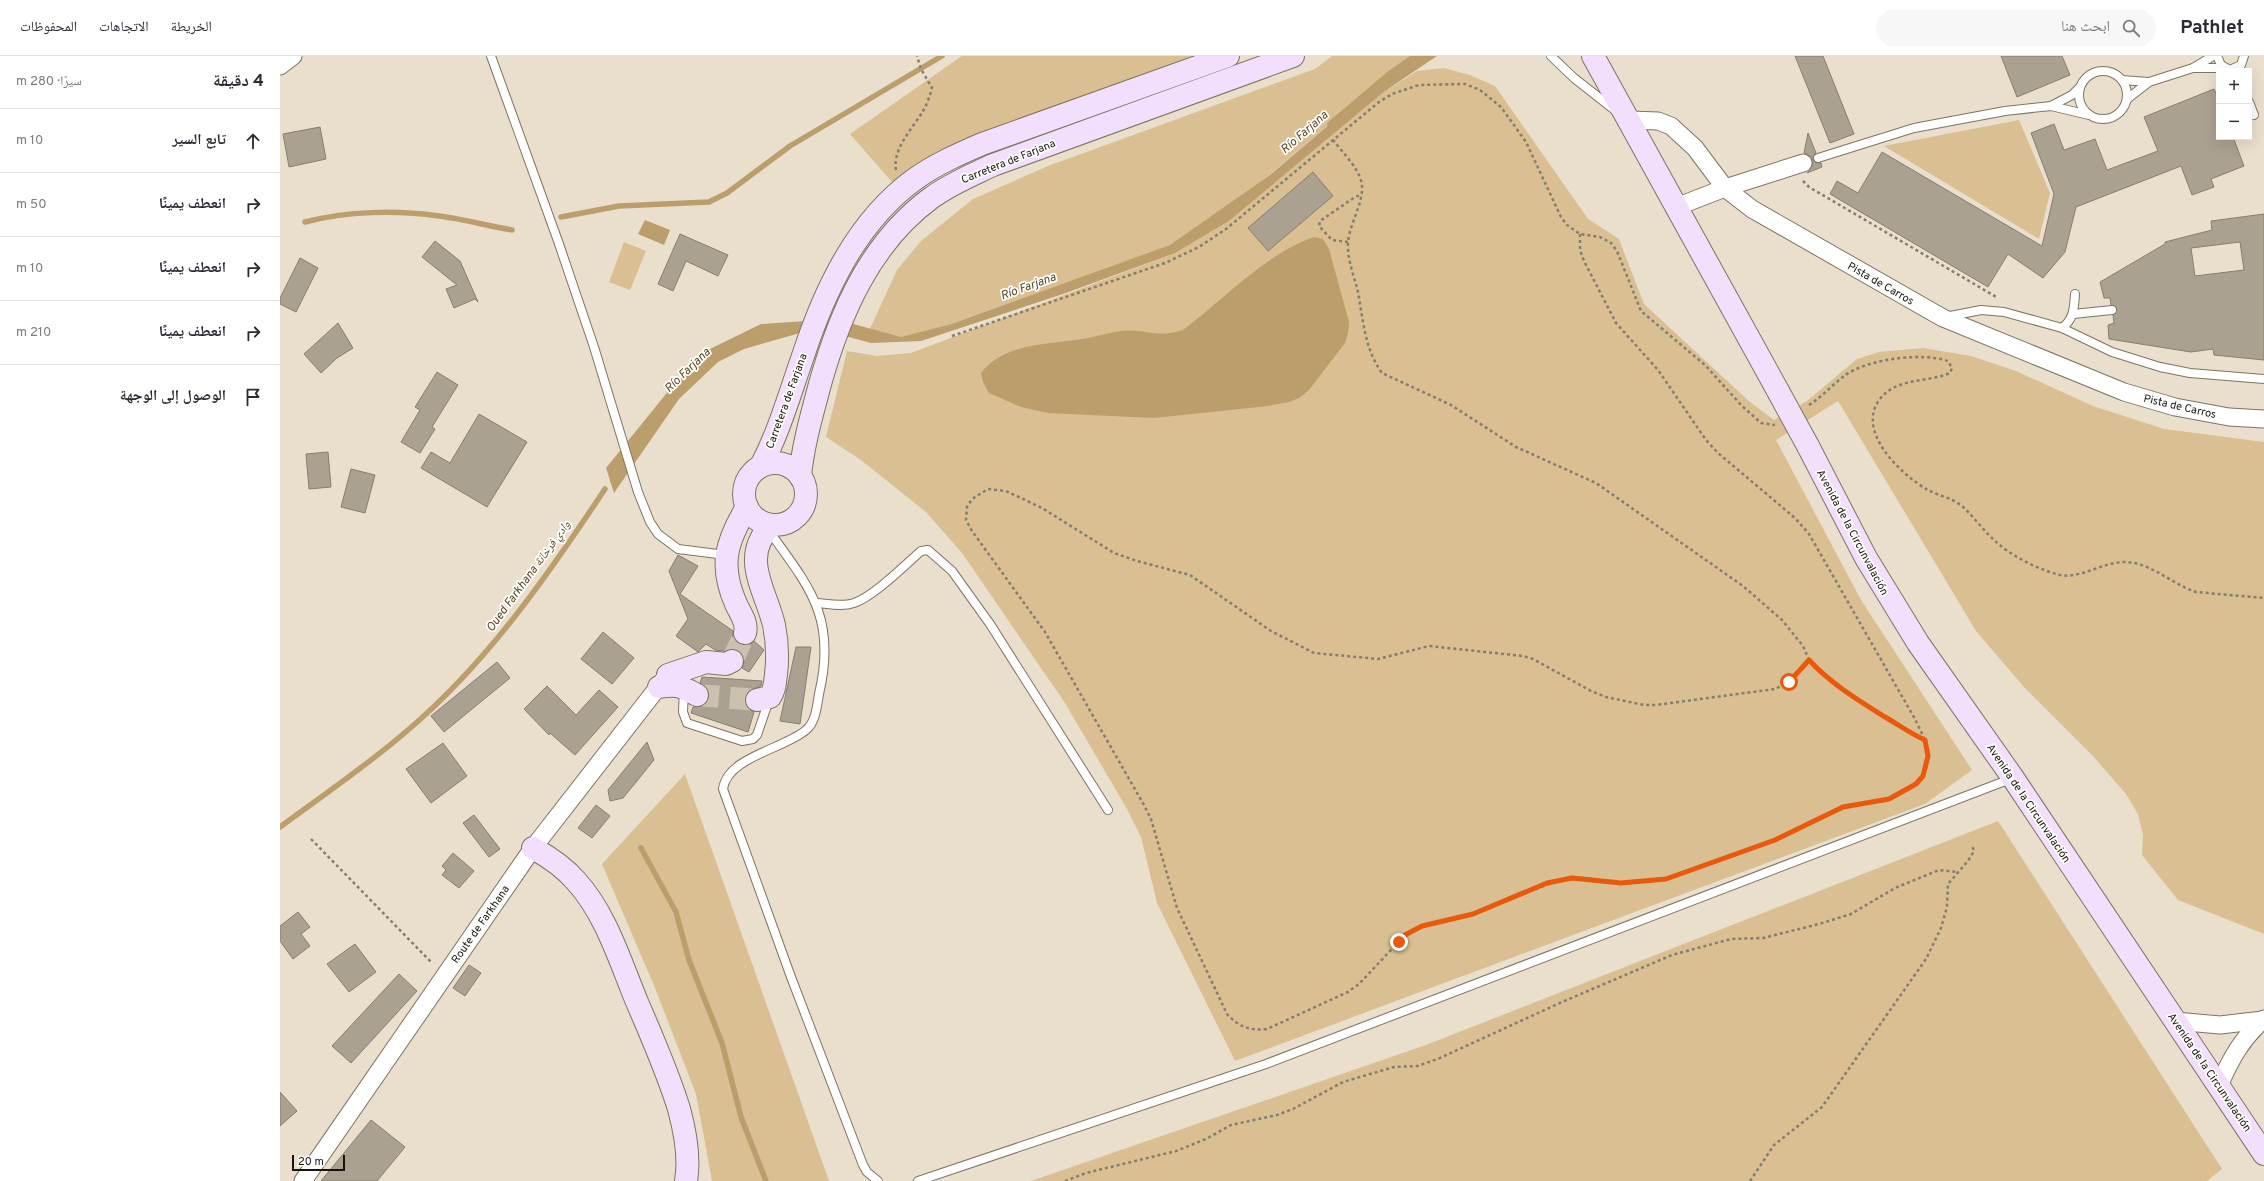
<!DOCTYPE html>
<html lang="ar">
<meta charset="utf-8">
<style>
:root{--surface:#fff;--page:#f7f7f7;--text:#2b2b33;--muted:#7c7c81;--line:#e1e1e2}
body{margin:0;font-family:Overpass,"Noto Naskh Arabic",sans-serif;background:var(--page);color:var(--text);direction:rtl}
.controls{position:absolute;right:12px;top:12px;display:grid;overflow:hidden;border-radius:0px;box-shadow:0 4px 16px #0002}
.controls button{width:36px;height:36px;display:grid;place-items:center;padding:0;border:0;border-bottom:1px solid var(--line);background:var(--surface);color:var(--text);font:20px sans-serif}
.scale{position:absolute;left:12px;bottom:10px;width:53px;box-sizing:border-box;padding-left:4px;border:2px solid #17140e;border-top:0;font-size:11px;line-height:14px;white-space:nowrap;color:#17140e;-webkit-text-stroke:3px #fff;paint-order:stroke}
.stop{position:absolute;width:12px;height:12px;margin:-9px;border:3px solid #ea580c;border-radius:50%;background:#fff}
.stop.end{background:#ea580c;border-color:#fff;box-shadow:0 1px 4px #0008}
.list{margin:0;padding:0;list-style:none}
h2{display:flex;justify-content:space-between;align-items:center;height:52px;margin:0;padding:0 16px;font-size:17px}
h2 small{font-size:13px;font-weight:400;color:var(--muted)}
.list li{display:grid;grid-template-columns:26px 1fr auto;gap:12px;align-items:center;box-sizing:border-box;height:64px;padding:0 16px;border-top:1px solid var(--line)}
.list b{display:block;font-size:15px;white-space:nowrap}
.list em{font-size:13px;font-style:normal;color:var(--muted)}
.icon{flex:none;width:22px;height:22px;fill:none;stroke:currentColor;stroke-width:2;stroke-linecap:round;stroke-linejoin:round}
.map{position:relative;flex:none;width:1984px;height:1125px;overflow:hidden;direction:ltr}
header{display:flex;align-items:center;gap:24px;box-sizing:border-box;height:56px;padding:0 20px;background:var(--surface);border-bottom:1px solid var(--line)}
header strong{font-size:19px}
nav{display:flex;gap:22px;margin-inline-start:auto;font-size:14px}
.search{width:280px;height:36px;background:var(--page);display:flex;align-items:center;gap:10px;box-sizing:border-box;padding:0 14px;border-radius:22px;color:var(--muted);font-size:15px}
main{display:flex}
aside{flex:1;background:var(--surface)}
.map>svg:first-child{display:block}
</style>
<header>
<strong>Pathlet</strong>
<div class="search"><svg class="icon" aria-label="search" viewBox="0 0 24 24"><circle cx="10" cy="10" r="6"/><path d="M15 15l6 6"/></svg>ابحث هنا</div>
<nav><a>الخريطة</a><a>الاتجاهات</a><a>المحفوظات</a></nav>
</header>
<main>
<div class="map">
<svg width="1984" height="1125" viewBox="0 0 1984 1125">
<rect width="100%" height="100%" fill="#eadfcd"/>
<g fill="#d9bf91">
<polygon points="682,0 913,0 682,88 645,106 612,126 570,78"/>
<polygon points="1052,0 1135,0 1093,31 948,154 890,189 753,241 652,275 621,281 588,277 617,214 641,185 693,143 768,110 1035,13"/>
<polygon points="1164,12 1190,19 1215,30 1308,163 1339,183 1364,248 1470,346 1494,364 1527,345 1577,303 1599,296 1643,292 1691,300 1736,315 1813,350 1884,373 1984,386 1984,878 1898,844 1862,799 1863,779 1858,758 1846,738 1812,699 1744,631 1696,575 1558,345 1496,384 1581,544 1692,714 1645,748 955,1005 877,847 861,781 847,753 785,647 682,497 646,456 581,404 546,381 567,295 597,300 631,297 895,197 949,165 1105,35 1137,15"/>
<polygon points="1739,64 1770,137 1759,183 1604,90"/>
<polygon points="344,186 366,195 350,234 329,226"/>
<polygon points="405,718 549,1125 432,1125 416,1038 375,932 322,808"/>
<polygon points="1718,765 1942,1113 1927,1125 751,1125 1146,989"/>
</g>
<g fill="#bb9e6b">
<polygon points="1136,0 1157,0 1105,35 949,165 895,197 783,238 641,285 591,287 550,276 520,277 464,293 438,306 399,343 334,437 326,412 390,333 430,293 481,268 555,263 621,281 672,268 890,189 990,119 1093,31"/>
<polygon points="365,164 390,174 384,189 358,178"/>
<path d="M1034 181 1043 183 1049 193 1069 266 1068 277 1065 287 1029 334 1019 342 1009 346 988 350 874 362 768 357 741 351 709 337 703 326 701 317C724 287 770 288 803 283 816 281 829 276 842 275 866 272 875 283 903 274 943 244 985 198 1034 181Z"/>
</g>
<g fill="none" stroke-linecap="round" stroke-linejoin="round">
<g stroke="#bb9e6b" stroke-width="5.5">
<polyline points="1050,68 1109,18 1135,0"/>
<polyline points="281,161 339,150 429,146 447,137 510,90 662,0"/>
<path d="M25 166C67 155 116 154 159 160 184 163 208 170 232 174"/>
<path d="M0 771C43 739 88 709 128 674 207 607 268 519 325 433"/>
<polyline points="361,792 396,856 409,904 442,987 461,1061 486,1125"/>
</g>
</g>
<g fill="#aba190" stroke="#877e6d" fill-rule="evenodd">
<polygon points="1515,0 1543,0 1574,78 1550,87"/>
<polygon points="1721,0 1782,0 1790,19 1737,41"/>
<polygon points="1934,33 1939,45 1939,81 1953,81 1964,110 1931,123 1934,131 1912,139 1901,110 1796,151 1785,196 1763,222 1728,198 1708,231 1550,138 1557,125 1578,137 1602,96 1762,190 1774,138 1751,77 1774,68 1784,94 1815,83 1827,114 1878,95 1864,61"/>
<polygon points="40,71 46,103 9,111 3,78"/>
<polygon points="1528,77 1536,97 1533,100 1533,104 1536,107 1541,107 1542,111 1527,117 1533,109 1530,100 1524,97"/>
<polygon points="1033,116 1053,140 988,195 968,172"/>
<path d="M1984 158V304L1934 299 1933 293 1911 296 1829 283 1828 269 1834 267 1833 259 1837 253 1831 249 1830 242H1824L1820 226 1885 188V186L1932 174 1931 165ZM1960 186 1964 214 1915 220 1911 192Z"/>
<polygon points="400,178 448,199 438,220 406,205 393,235 378,228"/>
<polygon points="155,185 180,205 198,246 195,243 174,252 166,233 177,229 142,201"/>
<polygon points="20,202 38,212 16,256 0,248 0,242"/>
<polygon points="58,267 73,292 57,302 41,317 24,298"/>
<polygon points="157,316 178,329 152,371 155,373 140,397 121,386 140,354 135,351"/>
<polygon points="199,358 247,386 207,451 141,412 151,396 170,407"/>
<polygon points="48,396 51,431 29,433 26,398"/>
<polygon points="71,413 95,419 85,457 61,451"/>
<polygon points="398,499 418,510 400,538 453,575 453,582 457,587 469,589 474,585 484,594 469,616 462,612 464,606 463,600 459,594 452,593 444,595 435,594 426,588 418,596 396,580 408,563 389,515"/>
<polygon points="323,576 354,602 332,628 301,603"/>
<polygon points="516,591 531,591 520,668 500,665"/>
<polygon points="217,606 230,622 164,676 151,660"/>
<polygon points="422,621 482,625 481,630 469,635 465,641 468,652 474,656 468,676 411,657 413,651 423,650 428,644 428,633 420,627"/>
<polygon points="267,630 296,659 319,634 338,651 295,699 270,677 269,679 244,653"/>
<polygon points="367,686 374,704 343,742 330,745 328,734"/>
<polygon points="163,687 187,720 151,747 126,713"/>
<polygon points="316,749 330,760 312,782 298,772"/>
<polygon points="194,759 220,793 209,801 183,767"/>
<polygon points="173,797 194,815 179,832 162,819 166,814 162,810"/>
<polygon points="18,856 30,871 21,878 30,890 13,903 0,885 0,870"/>
<polygon points="75,888 96,916 69,936 47,908"/>
<polygon points="189,909 201,917 185,940 173,932"/>
<polygon points="119,918 137,935 71,1007 52,990"/>
<polygon points="0,1036 17,1055 0,1070"/>
<polygon points="91,1064 125,1091 97,1125 41,1125"/>
</g>
<g fill="none" stroke-linecap="round" stroke-linejoin="round">
<g stroke="#cac1b0" stroke-width="22" stroke-dasharray="22 11" stroke-linecap="butt">
<polyline points="452,605 465,577"/>
<polyline points="417,639 477,644"/>
</g>
<defs>
<g id="lane">
<polyline points="211,0 278,185 314,291 358,436 370,466 378,478 398,493 446,499"/>
<polyline points="1271,0 1294,22 1336,55"/>
<polyline points="1937,0 1941,9 1950,14 1961,9 1964,0"/>
<polyline points="1914,12 1944,12"/>
<circle cx="1823" cy="39" r="24"/>
<polyline points="1842,24 1868,26"/>
<polyline points="1847,43 1869,26 1913,12 1933,0"/>
<polyline points="1969,46 1974,59"/>
<polyline points="1771,50 1792,39 1800,31"/>
<polyline points="1538,102 1634,72 1725,55 1771,50 1809,59"/>
<polyline points="1793,258 1832,254"/>
<polyline points="1665,261 1701,254 1724,256 1782,272 1832,296 1880,311 1910,317 1984,323"/>
<path d="M1782 272C1794 263 1794 252 1795 238"/>
<path d="M489 475C530 532 557 562 539 638 537 649 536 666 526 674 504 693 447 701 443 733L511 921 583 1109 587 1116 598 1125"/>
<path d="M537 547C549 548 562 551 574 547 593 541 625 509 641 495L648 494 672 515 710 568 828 754"/>
<polyline points="404,633 403,656 407,667 462,685 473,683 477,679 489,644"/>
<polyline points="638,1125 986,1008 1733,722"/>
</g>
<g id="street">
<polyline points="0,10 13,0"/>
<polyline points="1350,64 1378,65 1391,70 1415,92 1445,132 1472,153 1663,262 1844,336 1895,351 1949,361 1984,363"/>
<polyline points="1396,151 1445,132 1523,107"/>
<polyline points="1895,965 1940,969 1983,964"/>
<path d="M1939 1030C1950 1004 1962 982 1984 963"/>
<polyline points="23,1125 253,792 386,621"/>
</g>
<g id="secondary">
<polyline points="1313,0 1498,335"/>
<polyline points="1528,390 1586,502 1638,587 1733,722 1984,1098"/>
<circle cx="495" cy="438" r="31"/>
<path d="M481 410C499 376 510 337 523 300 545 233 577 165 635 123 656 108 679 98 702 88L948 0"/>
<path d="M520 420C523 389 532 358 540 328 560 257 590 187 651 142 670 128 692 119 713 109L1013 0"/>
<path d="M465 577C468 567 460 557 456 548 439 509 446 486 467 451"/>
<polyline points="388,619 426,606 446,608 452,605"/>
<path d="M379 631C398 628 400 630 417 639"/>
<path d="M477 644 490 641C495 634 495 626 496 618 498 602 497 584 494 569 485 532 460 502 491 469"/>
<path d="M253 792C269 801 284 811 296 825 326 858 340 905 357 946 372 981 388 1017 399 1053 405 1075 410 1102 406 1125"/>
</g>
</defs>
<use href="#lane" stroke="#7d7464" stroke-width="10"/>
<use href="#street" stroke="#7d7464" stroke-width="19"/>
<use href="#secondary" stroke="#7d7464" stroke-width="24"/>
<g stroke="#847d70" stroke-width="2.5" stroke-dasharray="3 3" stroke-linecap="butt">
<path d="M1053 84C1062 96 1081 114 1082 130 1083 148 1070 167 1068 186 1067 203 1074 220 1078 236 1083 264 1085 294 1102 317L1171 349 1236 391 1316 427 1463 530 1502 564 1523 590 1529 604 1540 616 1586 649 1645 684"/>
<path d="M616 114C612 93 633 72 643 55 647 48 650 40 652 32L641 13 637 0"/>
<polyline points="1523,125 1529,131 1718,242"/>
<path d="M1300 178V194L1304 205 1336 267 1378 314 1426 384 1438 397 1515 462 1529 478 1635 663 1645 684 1648 700 1647 710 1643 720 1636 728 1623 736 1609 743 1563 751 1495 784 1386 823 1341 827 1303 822 1279 824 1193 858 1142 870 1125 879 1079 928 1068 936 987 973C970 975 959 971 947 958L897 852 871 763 864 749 765 576 692 475 686 464 687 451 692 443 708 433 726 435 762 452 834 497 857 505 910 519 991 575 1034 597 1098 603 1149 590 1243 600 1253 603 1311 635 1326 641 1364 649H1376L1495 633 1509 626 1529 604"/>
<polyline points="1068,186 1052,184 1039,170 1040,165 1075,141 1081,139"/>
<polyline points="672,280 885,207 919,191 946,173 1099,46 1112,38 1139,29 1185,28 1200,34 1221,51 1246,86 1281,161 1287,169 1300,178 1320,181 1331,187 1337,195 1361,255 1425,309 1462,350 1481,367 1495,369"/>
<path d="M1529 349C1542 341 1552 329 1564 320 1587 303 1641 296 1668 305L1672 312 1670 317C1647 327 1617 321 1600 343 1575 375 1621 419 1648 434 1659 440 1673 442 1683 451 1694 461 1703 474 1714 484 1731 500 1757 513 1780 519 1799 523 1822 507 1842 506 1870 505 1891 528 1916 536L1984 542"/>
<polyline points="31,783 152,907"/>
<polyline points="785,1125 806,1117 896,1095 926,1083 951,1069 997,1059 1013,1053 1063,1026 1114,1011 1138,1010 1160,1002 1282,946 1392,899 1451,883 1483,882 1539,868 1571,858 1615,832 1659,814 1677,816"/>
<polyline points="1470,1125 1494,1089 1542,1051 1646,903 1661,872 1667,851 1668,828 1688,805 1694,795 1692,789"/>
</g>
<use href="#lane" stroke="#fff" stroke-width="8"/>
<use href="#street" stroke="#fff" stroke-width="17"/>
<use href="#secondary" stroke="#f2defd" stroke-width="22"/>
<defs>
<polyline id="secondary-bridge" points="1498,335 1528,390"/>
</defs>
<use href="#secondary-bridge" stroke="#7d7464" stroke-width="24" stroke-linecap="butt"/>
<use href="#secondary-bridge" stroke="#f2defd" stroke-width="22"/>
</g>
<g fill="none" stroke-linecap="round" stroke-linejoin="round">
<path stroke="#ea580c" stroke-width="5" d="M1119 886 1125 879 1142 870 1193 858 1267 827 1292 822 1341 827 1386 823 1495 784 1563 751 1609 743 1636 728 1643 720 1648 700 1645 684C1631 678 1619 669 1605 661 1578 644 1550 627 1529 604L1509 626"/>
</g>
<g text-anchor="middle" stroke-width="3.5" stroke-linejoin="round" paint-order="stroke">
<g font-size="11" fill="#17140e" stroke="#fff">
<text transform="translate(728 105) rotate(-22)" y="4">Carretera de Farjana</text>
<text transform="translate(1601 227) rotate(30)" y="4">Pista de Carros</text>
<text transform="translate(506 345) rotate(-70)" y="4">Carretera de Farjana</text>
<text transform="translate(1900 350) rotate(13)" y="4">Pista de Carros</text>
<text transform="translate(1573 476) rotate(62)" y="4">Avenida de la Circunvalación</text>
<text transform="translate(1749 747) rotate(56)" y="4">Avenida de la Circunvalación</text>
<text transform="translate(200 868) rotate(-55)" y="4">Route de Farkhana</text>
<text transform="translate(1930 1016) rotate(56)" y="4">Avenida de la Circunvalación</text>
</g>
<g font-size="12" font-style="italic" fill="#59441b" stroke="#fff">
<text transform="translate(1024 76) rotate(-41)" y="4">Río Farjana</text>
<text transform="translate(748 230) rotate(-20)" y="4">Río Farjana</text>
<text transform="translate(407 314) rotate(-44)" y="4">Río Farjana</text>
<text transform="translate(248 520) rotate(-54)" y="4">Oued Farkhana وادي فرخانة</text>
</g>
</g>
</svg>
<div class="controls">
<button>+</button>
<button>−</button>
</div>
<div class="scale">20 m</div>
<div class="stop" style="left:1509px;top:626px"></div>
<div class="stop end" style="left:1119px;top:886px"></div>
</div>
<aside>
<h2>4 دقيقة<small>سيرًا · 280 m</small></h2>
<ul class="list">
<li><svg class="icon" aria-label="ahead" viewBox="0 0 24 24"><path d="M12 20V5M6 11l6-6 6 6"/></svg><div><b>تابع السير</b></div><em>10 m</em></li>
<li><svg class="icon" aria-label="right" viewBox="0 0 24 24"><path d="M7 20v-9h11M14 6l5 5-5 5"/></svg><div><b>انعطف يمينًا</b></div><em>50 m</em></li>
<li><svg class="icon" aria-label="right" viewBox="0 0 24 24"><path d="M7 20v-9h11M14 6l5 5-5 5"/></svg><div><b>انعطف يمينًا</b></div><em>10 m</em></li>
<li><svg class="icon" aria-label="right" viewBox="0 0 24 24"><path d="M7 20v-9h11M14 6l5 5-5 5"/></svg><div><b>انعطف يمينًا</b></div><em>210 m</em></li>
<li><svg class="icon" aria-label="arrive" viewBox="0 0 24 24"><path d="M6 21V4h12l-3 4 3 4H6"/></svg><div><b>الوصول إلى الوجهة</b></div></li>
</ul>
</aside>
</main>
